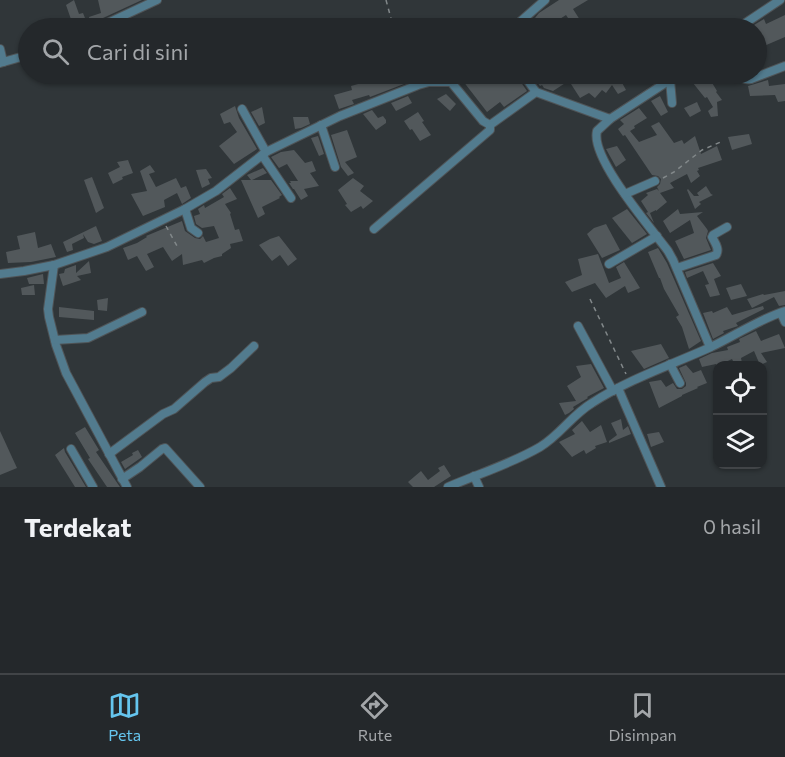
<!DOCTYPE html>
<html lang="id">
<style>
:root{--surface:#24282b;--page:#303437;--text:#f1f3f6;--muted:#a3a6a9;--line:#414447;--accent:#65c5ee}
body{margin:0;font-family:Commissioner,sans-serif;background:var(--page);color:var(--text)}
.controls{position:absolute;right:18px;bottom:18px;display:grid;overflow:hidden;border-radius:12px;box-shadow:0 2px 4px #0004}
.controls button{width:54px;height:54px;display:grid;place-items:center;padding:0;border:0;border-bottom:2px solid var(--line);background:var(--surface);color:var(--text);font:30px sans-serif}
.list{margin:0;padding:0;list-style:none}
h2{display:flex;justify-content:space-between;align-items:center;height:78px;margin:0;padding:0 24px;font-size:26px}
h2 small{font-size:20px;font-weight:400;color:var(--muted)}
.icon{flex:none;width:33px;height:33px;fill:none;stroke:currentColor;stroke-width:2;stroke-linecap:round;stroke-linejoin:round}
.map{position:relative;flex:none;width:785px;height:487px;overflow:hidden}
.search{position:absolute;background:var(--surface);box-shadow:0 2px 4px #0004;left:18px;right:18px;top:18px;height:66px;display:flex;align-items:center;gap:15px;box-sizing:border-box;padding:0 21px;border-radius:33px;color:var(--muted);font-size:22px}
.sheet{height:186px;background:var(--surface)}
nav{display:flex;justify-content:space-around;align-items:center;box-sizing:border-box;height:84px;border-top:2px solid var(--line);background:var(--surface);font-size:16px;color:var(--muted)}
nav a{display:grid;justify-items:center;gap:3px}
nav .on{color:var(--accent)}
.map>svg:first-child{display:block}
</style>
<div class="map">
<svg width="785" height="487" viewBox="0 0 785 487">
<rect width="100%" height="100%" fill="#303639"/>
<g fill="#52585b">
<polygon points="74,0 79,14 83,13 87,23 74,28 66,5"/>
<polygon points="98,0 142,0 90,24 89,17 101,13"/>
<polygon points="559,0 588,0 573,9 580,20 572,24 566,15 546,28 524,28 536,19 535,18 539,13"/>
<polygon points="785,15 785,37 764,46 758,36 756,37 756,28 749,28 764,19 766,24"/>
<polygon points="498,18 506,28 485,28"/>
<polygon points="376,74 376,75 383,74 450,74 450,75 429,76 422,77 421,75 403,81 404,84 370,97 369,95 352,100 354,104 339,109 334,95 352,90 351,86 365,82 363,78"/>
<polygon points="469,74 517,74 518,78 527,91 504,107 500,102 487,112 463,81 468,77"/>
<polygon points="531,74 566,74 570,80 553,91 544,88 542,85 540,86"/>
<polygon points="586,74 614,74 618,81 620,79 626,90 618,94 612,85 606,93 602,90 595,98 589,93 580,98 571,84"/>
<polygon points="705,74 717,74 712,78 713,80 711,81 717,91 716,92 722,100 717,102 718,116 711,117 708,111 713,107 707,97 705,98 693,83"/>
<polygon points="768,80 769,86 785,84 785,101 778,102 775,95 750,96 748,86"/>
<polygon points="446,94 456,104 450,111 437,99"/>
<polygon points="408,96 412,103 396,111 391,103"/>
<polygon points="660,96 668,112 661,116 651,101"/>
<polygon points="697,102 701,111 690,117 684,108"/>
<polygon points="235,106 239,118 257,149 234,164 219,146 237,132 230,122 224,124 220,114"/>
<polygon points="262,107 265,123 259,126 251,112"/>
<polygon points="639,108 647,118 634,126 635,128 630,131 639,142 657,135 651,126 659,122 674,143 682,140 684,144 695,136 701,154 717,146 722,160 698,168 699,170 697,171 700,176 691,183 687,174 670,183 674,188 660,193 667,202 656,211 656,210 650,213 654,223 646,213 648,212 641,201 648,195 646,193 657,189 659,191 657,187 660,184 661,179 658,176 652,175 625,135 623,136 618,129 624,124 620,120"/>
<polygon points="372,110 378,118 383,116 386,120 386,123 376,130 363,114"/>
<polygon points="418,112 424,121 422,122 431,135 420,141 412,129 410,130 404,121"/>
<polygon points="293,117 308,117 310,124 301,128 295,129"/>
<polygon points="347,130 357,157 345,162 354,173 348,176 341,167 331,135"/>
<polygon points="749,134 752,144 732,150 728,137"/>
<polygon points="318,136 324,154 319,156 311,138"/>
<polygon points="617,146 626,160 616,167 606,149"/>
<polygon points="294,150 305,163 312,161 316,171 310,173 319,186 304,189 308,196 301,200 294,189 293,189 289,183 291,183 290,181 298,181 287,164 279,168 271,157 281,152"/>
<polygon points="128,160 133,173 122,177 123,179 113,184 108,173 120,167 117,162"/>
<polygon points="150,165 155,172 149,174 156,187 176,178 181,188 186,186 191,198 182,204 177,193 164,200 165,207 143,216 131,194 147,191 140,171"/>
<polygon points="263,168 267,173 252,180 271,180 282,195 279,197 280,198 262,207 265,214 258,218 241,180 251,180 247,175"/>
<polygon points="206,169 212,178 208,179 210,184 202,188 196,170"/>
<polygon points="92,177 104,208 96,213 84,180"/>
<polygon points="353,178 364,186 360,191 373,201 363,209 361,206 351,212 345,205 347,204 338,190"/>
<polygon points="706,186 711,194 713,195 699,202 701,204 695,209 687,190 688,189 694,196 699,196 697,193"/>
<polygon points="230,188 237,199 225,204 231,213 230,214 235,230 239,229 243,241 230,244 231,248 222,254 222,256 214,258 204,263 202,260 183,265 182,254 172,261 163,247 147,254 154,267 146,271 137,256 128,260 123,248 137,243 147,237 146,236 182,221 185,231 195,238 200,239 203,236 206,242 219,238 214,226 202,228 196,224 194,216 200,214 198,209 204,205 205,208 224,197 222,194"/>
<polygon points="627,209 647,234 632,243 612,218"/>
<polygon points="678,209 680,214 703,212 697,216 707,229 708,231 706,238 711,250 684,259 675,241 694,233 690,220 670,233 663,221"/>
<polygon points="606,224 620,250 602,258 587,234 594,228"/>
<polygon points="96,226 102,241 94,244 88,242 83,234 84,238 72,244 73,250 67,252 63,242"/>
<polygon points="35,232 38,248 51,244 56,257 31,262 8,263 6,252 20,249 17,236"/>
<polygon points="279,236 297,259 288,266 280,255 272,261 259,245 270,239"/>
<polygon points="658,248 667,263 701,341 689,349 682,327 676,317 679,315 664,289 660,278 659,278 648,252"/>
<polygon points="598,254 609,283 621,278 616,267 624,262 640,288 628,293 625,286 606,298 595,283 572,292 565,282 582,275 578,259"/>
<polygon points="89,261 91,273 77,276 81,280 63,286 59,274 64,273 65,269 76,265 76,273"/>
<polygon points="713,263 721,276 714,279 720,295 710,297 705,285 709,284 703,271 687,278 685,272"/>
<polygon points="43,274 44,284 29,284 27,278"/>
<polygon points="741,284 747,296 731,300 726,288"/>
<polygon points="34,285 35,295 22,295 21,288"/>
<polygon points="785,291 785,305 779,306 774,297 752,308 747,299 763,294 764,295"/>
<polygon points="108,298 107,311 98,310 97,300"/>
<polygon points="763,306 764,309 736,323 738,326 723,331 724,333 713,339 703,313 712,311 713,313 727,307 732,315"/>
<polygon points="59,307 94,311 94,320 59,317"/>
<polygon points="756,331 761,341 779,334 785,348 761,353 767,362 760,365 754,351 741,358 742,363 735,365 732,359 717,366 716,364 702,367 699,359 712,353 728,350 727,347 740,342 739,339"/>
<polygon points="661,344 669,358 644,369 631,351"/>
<polygon points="591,364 604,388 587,397 588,398 573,407 574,409 569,413 565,415 559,403 576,401 567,386 581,377 576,366"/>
<polygon points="686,365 693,373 701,370 707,383 697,387 698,388 682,395 682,396 659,408 649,382 661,380 666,387 673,383 677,389 682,389 686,386 686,383 679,368"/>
<polygon points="621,419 623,430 628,426 631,434 609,443 609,441 617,435 611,423"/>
<polygon points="582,421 590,432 601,425 607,442 595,446 596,448 586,454 584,450 572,457 559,442 575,434 572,430"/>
<polygon points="85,427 99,450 96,452 120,487 107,487 88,459 90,458 75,433"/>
<polygon points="0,431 17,468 0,475"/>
<polygon points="659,432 664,442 651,447 647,434"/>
<polygon points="64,448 65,452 86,487 75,487 55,455"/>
<polygon points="138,450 142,457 125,469 121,462 133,455 132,453"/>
<polygon points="444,465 451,476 434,487 413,487 408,482 421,471 428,480 440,471 438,468"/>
</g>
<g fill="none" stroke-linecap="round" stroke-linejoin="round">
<defs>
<g id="minor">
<polyline points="97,28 157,0"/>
<polyline points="513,28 545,0"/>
<polyline points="738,28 780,0"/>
<polyline points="0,49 3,62"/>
<polyline points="0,63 28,55"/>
<polyline points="523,74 536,92"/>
<path d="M679 74 610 119 597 131C590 158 651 228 668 251L673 260 710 347"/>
<path d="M741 74C744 79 745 80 751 79L785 66"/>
<polyline points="670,80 672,103"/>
<polyline points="451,82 483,121 490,125 536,92 610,119"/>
<polyline points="242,109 266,152"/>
<polyline points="321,125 335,167"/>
<polyline points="262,155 291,198"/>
<polyline points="625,194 655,181"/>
<polyline points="185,209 191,228 198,233"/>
<polyline points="374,229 490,130 490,125"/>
<polyline points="609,264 657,236"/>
<polyline points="54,265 48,309 49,317 56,345 66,373 127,487"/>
<path d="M677 268 716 255C720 249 715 243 712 237L713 235 727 227"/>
<polyline points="0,274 24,271 54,265 107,247 185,209 216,191 266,152 340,116 418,85 429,82 451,82 462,74"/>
<polyline points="781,313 785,322"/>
<polyline points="578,326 613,391"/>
<polyline points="55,340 88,338 142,312"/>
<polyline points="670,364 680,383"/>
<polyline points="618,388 661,487"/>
<polyline points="71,449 93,487"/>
<polyline points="109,454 163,414 174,409 205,382 211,378 219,377 231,368 254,346"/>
<polyline points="474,476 479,487"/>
<polyline points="122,479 140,467 162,449 165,448 200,487"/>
<path d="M448 487C478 474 511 464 540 447 560 435 572 415 592 403 629 379 671 365 711 347 734 336 762 318 785 311"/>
</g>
</defs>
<use href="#minor" stroke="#4f5457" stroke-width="10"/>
<g stroke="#82888a" stroke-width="1.5" stroke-dasharray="4.5 4.5" stroke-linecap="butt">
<polyline points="386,0 392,22 389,28"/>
<polyline points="403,74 405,82"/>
<polyline points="663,178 674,172 702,150 723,141"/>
<polyline points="166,226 177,246"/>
<polyline points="590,299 626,374"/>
</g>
<use href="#minor" stroke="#527b8e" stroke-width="8"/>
</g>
</svg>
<div class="controls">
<button><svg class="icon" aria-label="locate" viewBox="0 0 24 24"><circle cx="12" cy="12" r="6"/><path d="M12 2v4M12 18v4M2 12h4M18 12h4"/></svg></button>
<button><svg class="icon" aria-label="layers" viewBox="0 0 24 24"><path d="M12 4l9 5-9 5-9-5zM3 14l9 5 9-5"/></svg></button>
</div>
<div class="search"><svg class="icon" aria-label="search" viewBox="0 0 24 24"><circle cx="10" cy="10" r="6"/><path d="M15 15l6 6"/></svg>Cari di sini</div>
</div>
<section class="sheet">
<h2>Terdekat<small>0 hasil</small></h2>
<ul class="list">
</ul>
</section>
<nav>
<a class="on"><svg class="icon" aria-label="map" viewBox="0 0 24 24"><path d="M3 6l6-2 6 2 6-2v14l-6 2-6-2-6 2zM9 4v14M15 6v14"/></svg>Peta</a>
<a><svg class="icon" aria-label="directions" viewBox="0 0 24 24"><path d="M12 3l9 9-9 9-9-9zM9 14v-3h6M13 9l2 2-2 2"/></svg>Rute</a>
<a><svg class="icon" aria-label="saved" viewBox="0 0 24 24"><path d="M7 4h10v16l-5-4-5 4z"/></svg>Disimpan</a>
</nav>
